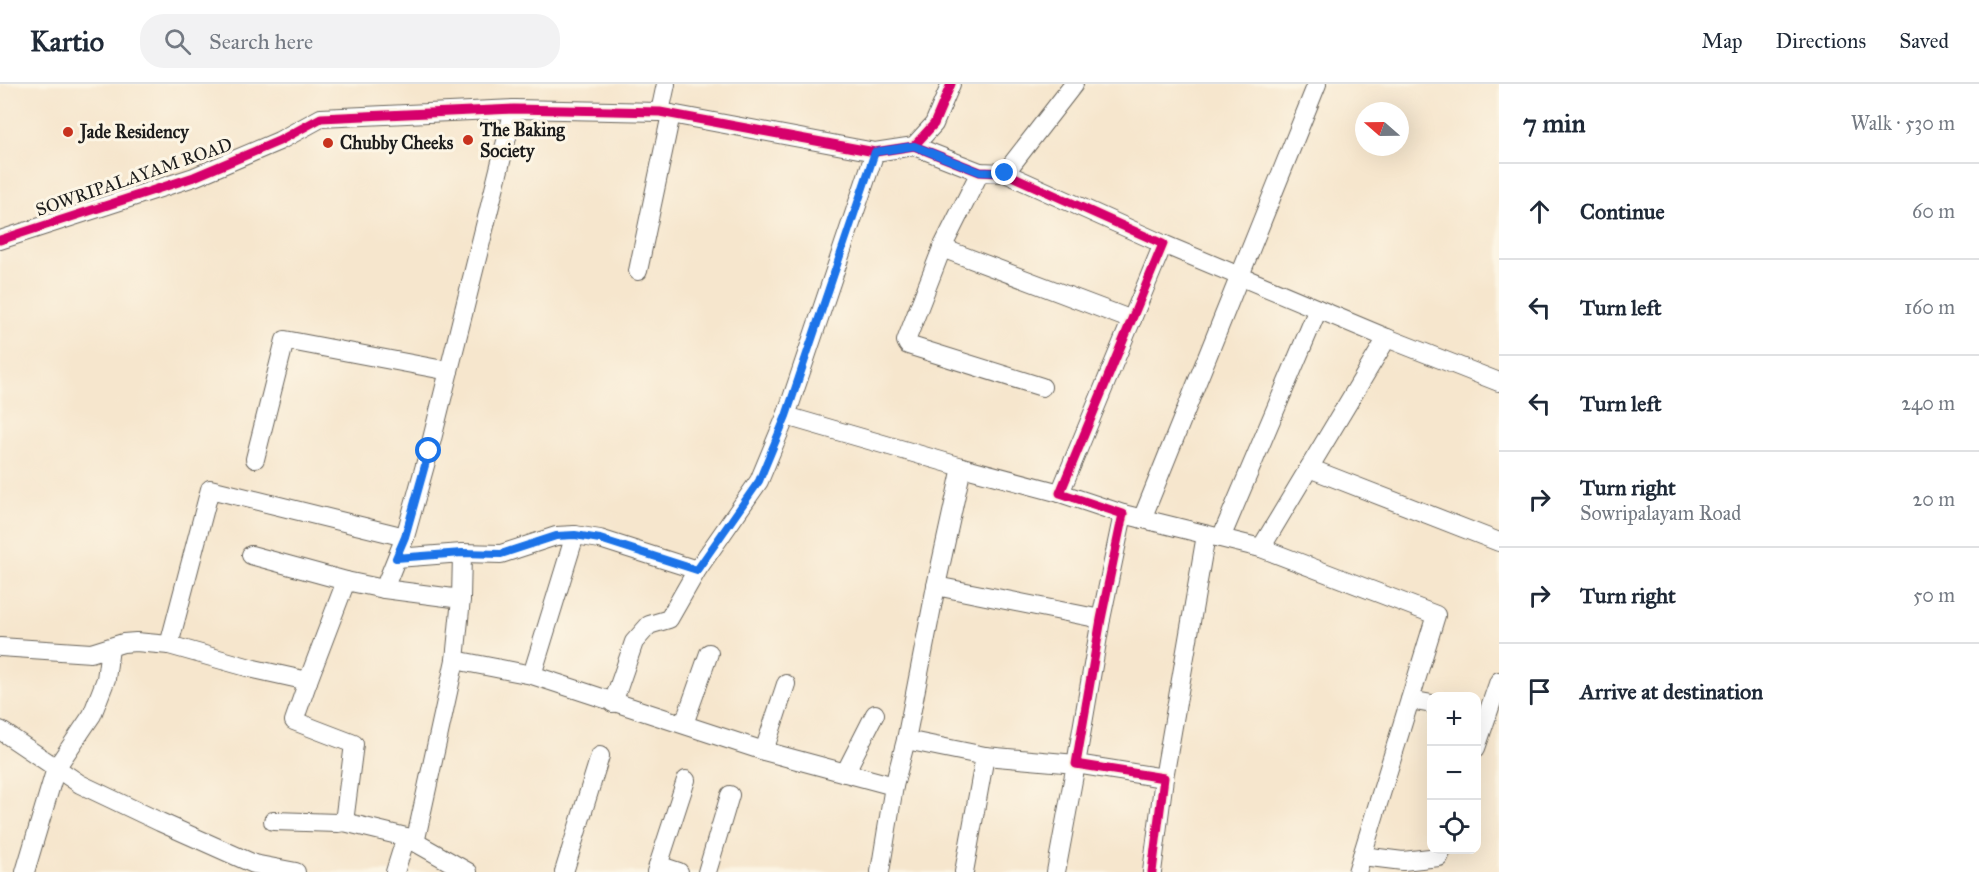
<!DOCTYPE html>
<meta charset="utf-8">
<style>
:root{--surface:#fff;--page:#f2f2f3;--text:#1f2937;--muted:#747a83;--line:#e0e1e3}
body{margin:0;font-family:"IM FELL Great Primer",serif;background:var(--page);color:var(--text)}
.controls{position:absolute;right:18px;bottom:18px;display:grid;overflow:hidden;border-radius:12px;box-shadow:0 6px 24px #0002}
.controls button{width:54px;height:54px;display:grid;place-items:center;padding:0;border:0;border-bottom:2px solid var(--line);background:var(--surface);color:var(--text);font:30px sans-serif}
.compass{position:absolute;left:1355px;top:18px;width:54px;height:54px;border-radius:50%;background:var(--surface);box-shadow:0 6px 24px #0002;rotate:290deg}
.stop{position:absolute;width:18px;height:18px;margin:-14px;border:4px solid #1a73e8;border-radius:50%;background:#fff}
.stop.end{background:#1a73e8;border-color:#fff;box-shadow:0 2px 6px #0008}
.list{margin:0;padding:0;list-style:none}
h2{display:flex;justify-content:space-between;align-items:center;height:78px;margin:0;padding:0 24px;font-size:26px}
h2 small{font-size:20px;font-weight:400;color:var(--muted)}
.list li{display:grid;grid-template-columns:39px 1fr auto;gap:18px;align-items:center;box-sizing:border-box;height:96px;padding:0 24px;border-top:2px solid var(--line)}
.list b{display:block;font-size:22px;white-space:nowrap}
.list p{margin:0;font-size:20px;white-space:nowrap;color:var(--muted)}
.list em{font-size:20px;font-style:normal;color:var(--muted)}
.icon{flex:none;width:33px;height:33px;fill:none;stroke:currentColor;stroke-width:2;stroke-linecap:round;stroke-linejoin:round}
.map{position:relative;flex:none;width:1499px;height:788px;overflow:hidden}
header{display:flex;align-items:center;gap:36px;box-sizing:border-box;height:84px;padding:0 30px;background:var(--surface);border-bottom:2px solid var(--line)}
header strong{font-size:28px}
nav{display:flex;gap:33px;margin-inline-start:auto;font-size:21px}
.search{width:420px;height:54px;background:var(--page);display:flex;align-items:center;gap:15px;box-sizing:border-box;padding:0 21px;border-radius:24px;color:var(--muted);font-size:22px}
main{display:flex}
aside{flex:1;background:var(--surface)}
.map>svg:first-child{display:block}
</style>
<header>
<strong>Kartio</strong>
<div class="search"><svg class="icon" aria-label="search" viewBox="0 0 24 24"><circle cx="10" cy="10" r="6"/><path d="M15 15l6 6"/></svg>Search here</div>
<nav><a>Map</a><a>Directions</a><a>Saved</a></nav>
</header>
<main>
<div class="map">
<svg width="1499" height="788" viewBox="0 0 1499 788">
<rect width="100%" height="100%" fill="#fcf5e5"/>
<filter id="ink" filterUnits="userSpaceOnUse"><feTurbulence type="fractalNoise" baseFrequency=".0167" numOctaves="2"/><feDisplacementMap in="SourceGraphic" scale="12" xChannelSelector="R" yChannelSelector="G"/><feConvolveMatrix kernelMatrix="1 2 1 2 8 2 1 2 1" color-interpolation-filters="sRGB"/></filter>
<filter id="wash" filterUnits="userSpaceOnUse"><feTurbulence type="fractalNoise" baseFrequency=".008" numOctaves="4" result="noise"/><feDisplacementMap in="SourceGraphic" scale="24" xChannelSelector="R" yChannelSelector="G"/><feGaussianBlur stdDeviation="1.35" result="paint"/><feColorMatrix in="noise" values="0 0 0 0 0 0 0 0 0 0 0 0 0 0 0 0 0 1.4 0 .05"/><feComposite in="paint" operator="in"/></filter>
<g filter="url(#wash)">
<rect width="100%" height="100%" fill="#f6e6cd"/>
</g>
<g filter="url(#ink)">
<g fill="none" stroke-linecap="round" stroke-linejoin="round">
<defs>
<g id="minor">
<polyline points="660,28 666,0"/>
<polyline points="914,62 980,88 1005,89 1163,160 1060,409 1123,430 1101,535 1076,680 1164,694 1152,788"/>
<polyline points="875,68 786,332 962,383"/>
<polyline points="980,88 942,164 906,257 908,261 1042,303"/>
<polyline points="1005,89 1074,0"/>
<polyline points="0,156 194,93 279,57 321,34 514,25 660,28 875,68 914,62 934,40 951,0"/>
<polyline points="942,164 1132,236"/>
<polyline points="638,187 671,30"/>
<polyline points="1387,254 1499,298"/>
<polyline points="255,375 285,256 449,287"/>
<polyline points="1309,384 1499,458"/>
<polyline points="1123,430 1261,464 1387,254 1163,160"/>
<polyline points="1142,435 1317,0"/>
<polyline points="575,451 600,455 697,486"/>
<polyline points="1221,454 1318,225"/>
<polyline points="1261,464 1436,531 1357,788"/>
<polyline points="251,471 346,497"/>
<polyline points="397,474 462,469 501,470 556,452 575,451 532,591"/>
<polyline points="936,502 1101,535"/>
<polyline points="384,505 461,515 455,576"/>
<polyline points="461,515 462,469"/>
<polyline points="169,561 210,405 405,453"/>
<polyline points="0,563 91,569 123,559 136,558 169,561 254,585 308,597 346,497 384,505 405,453 429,367 514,25"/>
<polyline points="308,597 294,637 354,660 344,738"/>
<polyline points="1410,616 1432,620"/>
<polyline points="613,619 634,558 649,541 669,535 697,486 759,397 786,332"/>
<polyline points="684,640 709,569"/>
<polyline points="0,646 80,700 160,738 254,780 296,788"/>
<polyline points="906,656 936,502 962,383 1060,409"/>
<polyline points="1476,664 1499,597"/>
<polyline points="764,667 786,600"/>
<polyline points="845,689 875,630"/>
<polyline points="1164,694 1206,451"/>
<polyline points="273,737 338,739 344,738 406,753"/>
<polyline points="415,759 455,576 532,591 764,667 894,702"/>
<polyline points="1362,772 1403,777 1439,773 1442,766"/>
<polyline points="658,781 679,788"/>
<polyline points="25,788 56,684 92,631 106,595 110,564"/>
<polyline points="395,788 406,753 468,788"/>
<polyline points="564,788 600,672"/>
<polyline points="656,788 686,696"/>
<polyline points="707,788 730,711"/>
<polyline points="880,788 894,702 906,656 985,672 1076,680 1056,788"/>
<polyline points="964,788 985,672"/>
</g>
</defs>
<use href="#minor" stroke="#68635a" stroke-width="20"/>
<use href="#minor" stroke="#fff" stroke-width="18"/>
<defs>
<g id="cycleway">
<polyline points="914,62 980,88 1005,89 1163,160 1060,409 1123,430 1101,535 1076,680 1164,694 1152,788"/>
<polyline points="0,156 194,93 279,57 321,34 514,25 660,28 875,68 914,62 934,40 951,0"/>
</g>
</defs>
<use href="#cycleway" stroke="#fcf5e5" stroke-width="13"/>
<use href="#cycleway" stroke="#d6006c" stroke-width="9"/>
</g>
</g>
<g fill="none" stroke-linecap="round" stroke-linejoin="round" filter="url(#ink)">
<polyline stroke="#1a73e8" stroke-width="8" points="429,367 405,453 396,474 462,469 501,470 556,452 575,451 600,455 697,486 759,397 786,332 875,68 914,62 980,88 1005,89"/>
</g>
<g fill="#c8321e" stroke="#fcf5e5" stroke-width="2">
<circle cx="68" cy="48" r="6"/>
<circle cx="468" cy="56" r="6"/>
<circle cx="328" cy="59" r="6"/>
</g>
<g text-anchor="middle" stroke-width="6" stroke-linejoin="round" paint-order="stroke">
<g font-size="18" font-weight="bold" fill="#1c1c1c" stroke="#fcf5e5" text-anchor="start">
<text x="480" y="52">The Baking<tspan x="480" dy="21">Society</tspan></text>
<text x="80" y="54">Jade Residency</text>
<text x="340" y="65">Chubby Cheeks</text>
</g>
<g font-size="18" fill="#1c1c1c" stroke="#fcf5e5">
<text transform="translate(134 93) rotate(-19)" y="6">SOWRIPALAYAM ROAD</text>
</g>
</g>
</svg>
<div class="controls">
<button>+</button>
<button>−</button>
<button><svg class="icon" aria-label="locate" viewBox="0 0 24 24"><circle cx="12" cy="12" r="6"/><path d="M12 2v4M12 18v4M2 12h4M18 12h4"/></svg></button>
</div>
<svg class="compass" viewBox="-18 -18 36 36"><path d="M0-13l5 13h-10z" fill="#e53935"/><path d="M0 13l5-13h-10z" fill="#747a83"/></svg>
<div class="stop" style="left:429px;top:367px"></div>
<div class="stop end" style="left:1005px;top:89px"></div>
</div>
<aside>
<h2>7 min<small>Walk · 530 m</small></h2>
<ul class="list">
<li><svg class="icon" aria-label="ahead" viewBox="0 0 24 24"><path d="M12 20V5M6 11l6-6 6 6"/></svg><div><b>Continue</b></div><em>60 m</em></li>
<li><svg class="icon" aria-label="left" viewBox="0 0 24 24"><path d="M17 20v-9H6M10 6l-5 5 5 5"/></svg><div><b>Turn left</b></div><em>160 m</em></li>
<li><svg class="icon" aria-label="left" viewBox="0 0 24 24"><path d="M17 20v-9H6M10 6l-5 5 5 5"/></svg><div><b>Turn left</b></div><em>240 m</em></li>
<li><svg class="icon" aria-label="right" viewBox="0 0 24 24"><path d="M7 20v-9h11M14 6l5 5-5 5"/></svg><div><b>Turn right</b><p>Sowripalayam Road</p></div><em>20 m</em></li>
<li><svg class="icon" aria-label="right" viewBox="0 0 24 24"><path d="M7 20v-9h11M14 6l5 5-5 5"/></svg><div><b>Turn right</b></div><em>50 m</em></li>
<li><svg class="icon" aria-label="arrive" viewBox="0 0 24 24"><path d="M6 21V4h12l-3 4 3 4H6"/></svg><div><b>Arrive at destination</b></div></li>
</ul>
</aside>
</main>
